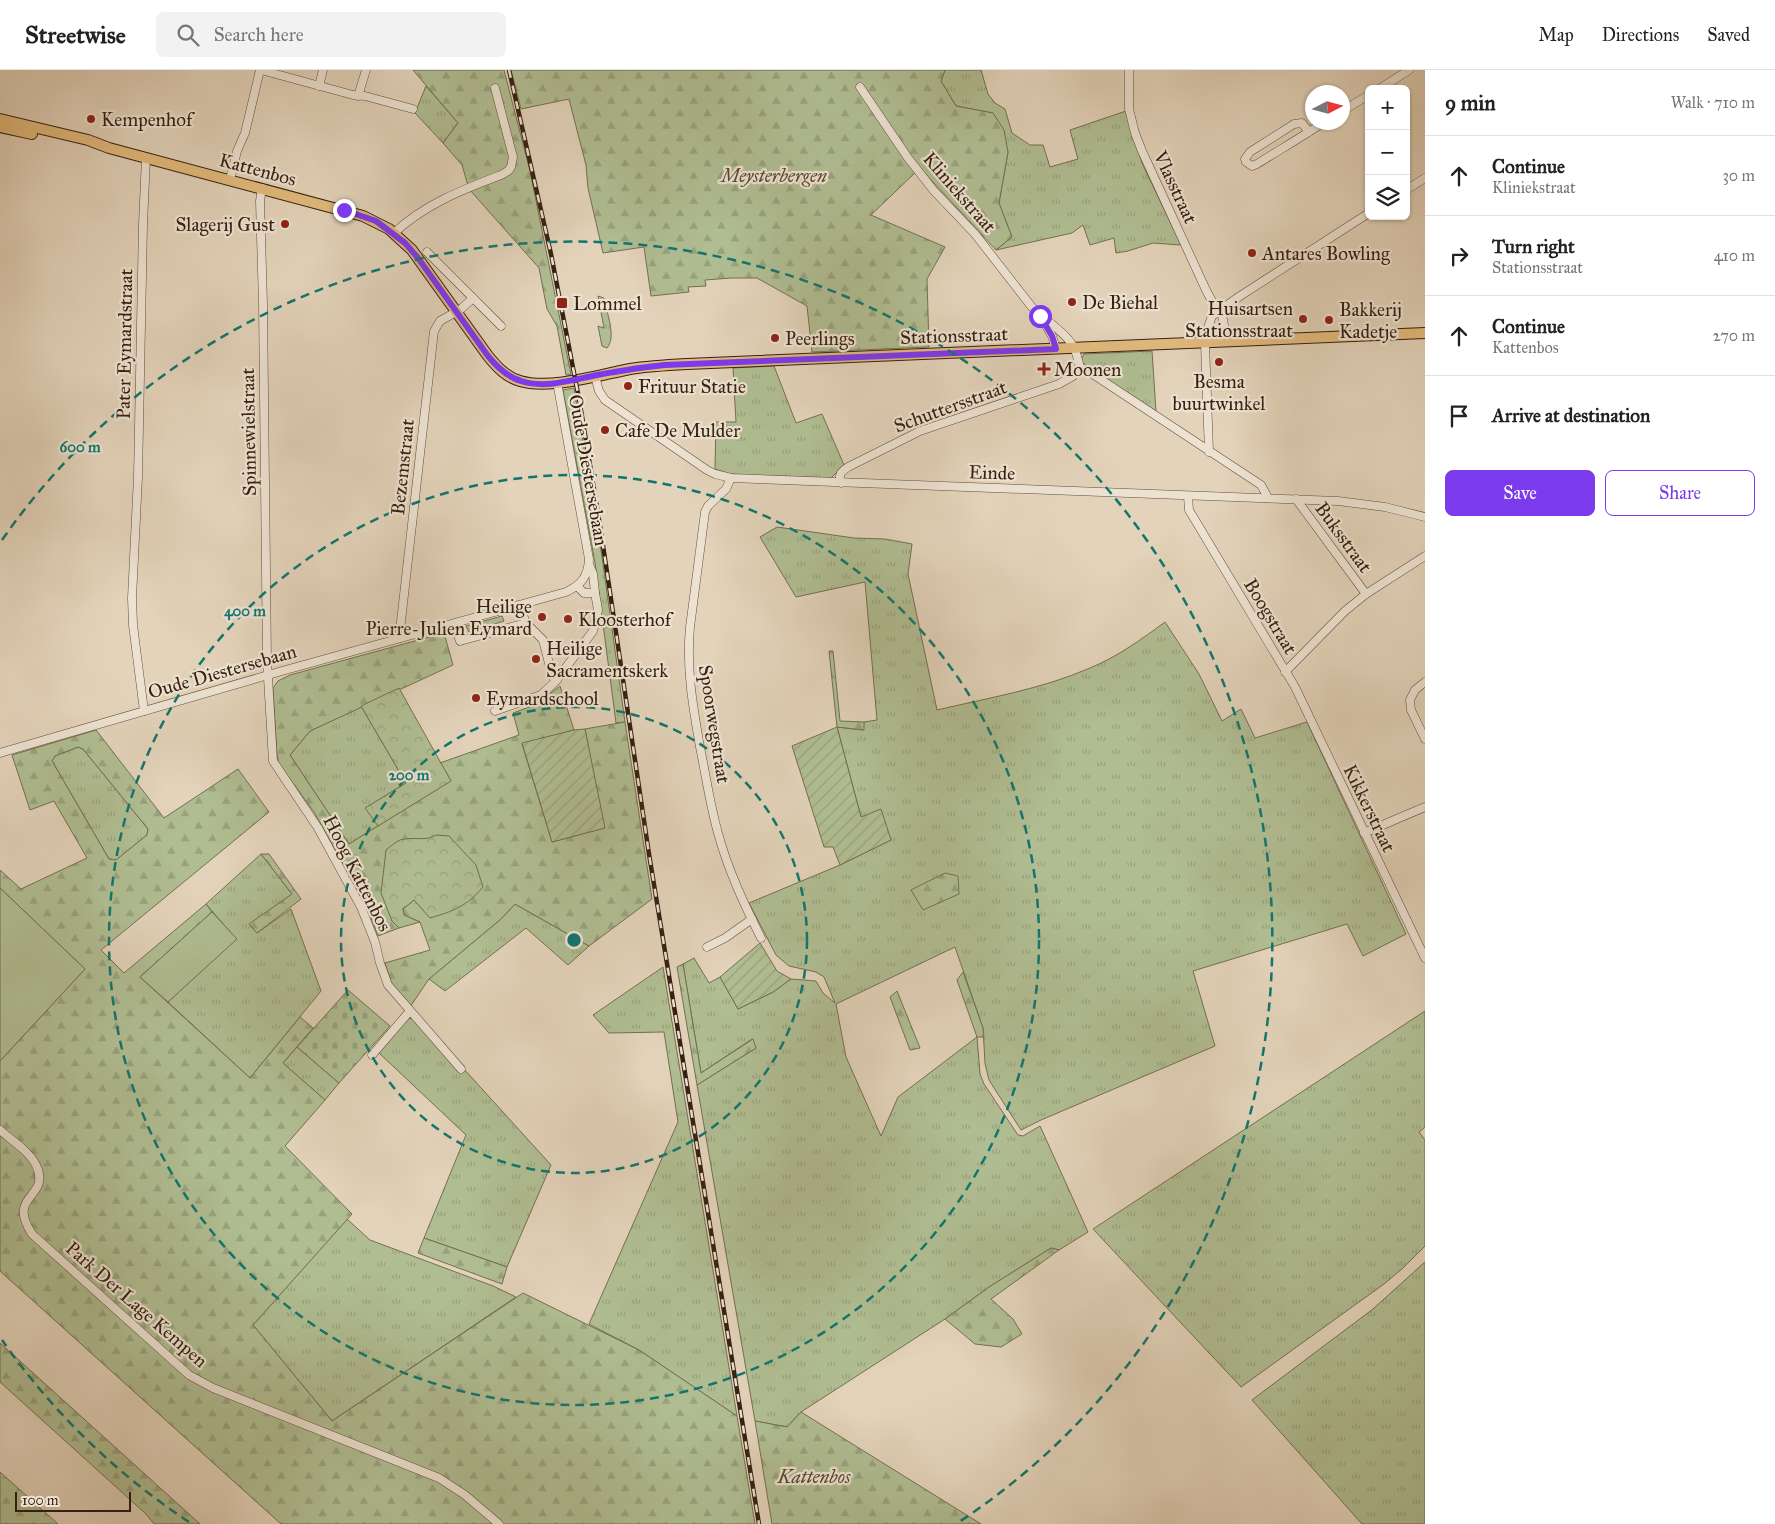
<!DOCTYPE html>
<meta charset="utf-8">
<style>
:root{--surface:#fff;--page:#f2f2f2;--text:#222;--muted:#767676;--line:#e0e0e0;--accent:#7c3aed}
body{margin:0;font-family:"IM FELL Great Primer",serif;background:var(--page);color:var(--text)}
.controls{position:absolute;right:15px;top:15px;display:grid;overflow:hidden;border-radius:8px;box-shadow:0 1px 4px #0004}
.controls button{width:45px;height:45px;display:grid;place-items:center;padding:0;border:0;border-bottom:1px solid var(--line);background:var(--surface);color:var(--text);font:25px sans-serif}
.compass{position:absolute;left:1305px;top:15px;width:45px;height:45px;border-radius:50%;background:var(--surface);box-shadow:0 1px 4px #0004;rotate:84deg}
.scale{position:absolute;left:15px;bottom:12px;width:116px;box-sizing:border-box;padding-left:5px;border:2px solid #362110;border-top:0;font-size:14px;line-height:18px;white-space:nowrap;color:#362110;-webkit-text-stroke:4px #ede2d2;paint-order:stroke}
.stop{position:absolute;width:15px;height:15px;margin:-11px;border:4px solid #7c3aed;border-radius:50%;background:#fff}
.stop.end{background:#7c3aed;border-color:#fff;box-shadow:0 1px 5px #0008}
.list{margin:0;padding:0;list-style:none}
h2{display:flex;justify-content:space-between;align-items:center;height:65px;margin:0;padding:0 20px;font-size:21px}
h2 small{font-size:16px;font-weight:400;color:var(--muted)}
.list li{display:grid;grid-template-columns:32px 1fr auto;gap:15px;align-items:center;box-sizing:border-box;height:80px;padding:0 20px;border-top:1px solid var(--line)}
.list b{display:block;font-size:19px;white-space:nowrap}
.list p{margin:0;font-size:16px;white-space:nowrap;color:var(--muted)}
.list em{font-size:16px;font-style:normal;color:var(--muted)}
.actions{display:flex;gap:10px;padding:15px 20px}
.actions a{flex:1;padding:11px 0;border:1px solid var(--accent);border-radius:8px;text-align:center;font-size:18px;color:var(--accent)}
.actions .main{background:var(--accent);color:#fff}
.icon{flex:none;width:28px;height:28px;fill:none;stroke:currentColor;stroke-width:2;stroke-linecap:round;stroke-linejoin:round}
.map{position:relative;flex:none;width:1425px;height:1454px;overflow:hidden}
header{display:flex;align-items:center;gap:30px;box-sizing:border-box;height:70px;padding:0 25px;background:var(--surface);border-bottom:1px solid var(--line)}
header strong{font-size:24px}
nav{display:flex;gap:28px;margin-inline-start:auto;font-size:18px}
.search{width:350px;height:45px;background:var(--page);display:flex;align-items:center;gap:12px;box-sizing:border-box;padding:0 18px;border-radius:8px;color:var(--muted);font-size:19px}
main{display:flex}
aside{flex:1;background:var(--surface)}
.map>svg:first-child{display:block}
</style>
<header>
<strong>Streetwise</strong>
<div class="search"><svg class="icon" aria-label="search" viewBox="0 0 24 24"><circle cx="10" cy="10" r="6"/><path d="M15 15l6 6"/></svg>Search here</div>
<nav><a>Map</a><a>Directions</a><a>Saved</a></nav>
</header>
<main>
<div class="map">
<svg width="1425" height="1454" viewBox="0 0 1425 1454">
<defs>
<pattern id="grass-tufts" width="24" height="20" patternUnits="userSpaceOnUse" patternTransform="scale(1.25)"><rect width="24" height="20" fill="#b0bd92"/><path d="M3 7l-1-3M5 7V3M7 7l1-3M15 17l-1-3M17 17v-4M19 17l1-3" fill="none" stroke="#98a27d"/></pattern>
<pattern id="forest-firs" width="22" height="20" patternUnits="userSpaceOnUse" patternTransform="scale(1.25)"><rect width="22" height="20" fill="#b0bd92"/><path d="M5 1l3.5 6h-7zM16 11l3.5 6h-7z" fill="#98a27d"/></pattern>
<pattern id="cemetery-stones" width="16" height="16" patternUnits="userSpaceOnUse" patternTransform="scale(1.25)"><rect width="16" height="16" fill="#b0bd92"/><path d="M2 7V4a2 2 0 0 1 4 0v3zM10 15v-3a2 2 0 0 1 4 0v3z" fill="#98a27d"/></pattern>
<pattern id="park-crowns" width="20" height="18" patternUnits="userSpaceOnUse" patternTransform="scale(1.25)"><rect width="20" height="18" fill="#b0bd92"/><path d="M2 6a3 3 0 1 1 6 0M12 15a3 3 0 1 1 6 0" fill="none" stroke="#98a27d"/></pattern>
<pattern id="garden-furrows" width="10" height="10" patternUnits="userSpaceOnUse" patternTransform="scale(1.25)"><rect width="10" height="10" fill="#b0bd92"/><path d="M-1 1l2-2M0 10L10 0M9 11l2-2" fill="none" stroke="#98a27d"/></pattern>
</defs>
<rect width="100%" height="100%" fill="#e3d3ba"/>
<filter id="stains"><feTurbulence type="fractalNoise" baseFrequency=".004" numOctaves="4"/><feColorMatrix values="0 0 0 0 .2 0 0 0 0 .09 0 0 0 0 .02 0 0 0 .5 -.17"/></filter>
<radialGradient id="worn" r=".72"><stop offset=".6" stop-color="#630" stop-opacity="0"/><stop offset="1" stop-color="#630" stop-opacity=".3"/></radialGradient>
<g fill="url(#grass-tufts)" stroke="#736f51">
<polygon points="945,0 981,0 988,24 995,33 1005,39 1012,63 1030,75 1043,75 1050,97 1078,89 1070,60 1126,41 1142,93 1181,175 1153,173 1128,181 1116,183 1114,168 1090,175 1083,155 1072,163 996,180 1012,167 999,133 1008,82 993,43 956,36 941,11"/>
<polygon points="426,16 458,53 443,73 415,43"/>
<path d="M598 226 604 228C606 241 617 267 607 278L602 276 598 256 604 258Z"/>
<polygon points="1152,281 1156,341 1085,295 1081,290 1084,284"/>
<polygon points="774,296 796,353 822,344 844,395 831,408 734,405 715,399 716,352 736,352 733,298"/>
<polygon points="574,318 602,487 625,652 616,653 595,493 563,320"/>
<path d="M777 457 854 468 885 469 912 474 908 504 937 640C988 628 1042 619 1090 598 1117 587 1142 569 1165 552L1199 604 1222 651 1241 639 1255 668 1307 652 1406 864 1363 886 1347 854 1193 901 1215 976 1041 1050 1021 1060 989 1010 985 993 983 958 955 877 836 934 846 987 881 1066 898 1027 977 967 980 1004 984 1014 1018 1065 1023 1066 1040 1056 1088 1162 1059 1180 1051 1178 989 1217 945 1249 801 1342 787 1357 755 1351 697 1015 756 978 752 969 701 1003 683 894 694 888 709 913 720 907 738 939 773 922 791 909 816 911 823 923 835 933 824 907 816 902 789 896 776 885 749 833 840 795 891 770 861 747 837 657 863 660 864 652 877 650 865 512 796 527 760 467Z"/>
<polygon points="502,546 504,551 469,562 466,556"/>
<polygon points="361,636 406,713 366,738 378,756 349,774 290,685 310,661"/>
<polygon points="78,677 83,679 148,759 147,765 116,790 109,789 52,691 55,686"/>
<polygon points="261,784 292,824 250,855 257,863 291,839 321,921 250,1008 168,932 236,869 206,834"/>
<polygon points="515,834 589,876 568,895 526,858 445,921 429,909 501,849"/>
<polygon points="663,897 737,1346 639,1280 589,1254 678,1052 664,962 609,963 593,945"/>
<polygon points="1425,941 1425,1057 1419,1062 1425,1070 1425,1176 1403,1198 1384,1214 1241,1317 1093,1159"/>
<polygon points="413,948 463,998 551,1095 507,1197 424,1168 466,1065 378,982 408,949"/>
<polygon points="297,977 339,1013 325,1030 283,993"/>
<polygon points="347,1149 370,1170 493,1216 516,1227 332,1351 253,1255"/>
<polygon points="1425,1192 1425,1454 1362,1454 1252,1330 1373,1239"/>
</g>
<g fill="url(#forest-firs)" stroke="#736f51" fill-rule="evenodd">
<polygon points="413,0 504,0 530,101 571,304 566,305 557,256 547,239 539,198 469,119 462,95 443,73 458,53"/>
<polygon points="511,0 945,0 941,11 956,36 993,43 1004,60 1008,82 999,133 1012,167 996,180 920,98 871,145 945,177 927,209 929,277 812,282 807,236 757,208 731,208 705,210 706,216 688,217 689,222 651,226 644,177 603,183 588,118 586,95 569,29 521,39"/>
<path d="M444 563 453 595 310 661 290 685 349 774 450 711 440 693 519 665 513 643 535 635 560 616 574 660 522 674 552 772 604 758 585 659 625 652 652 829 589 876 515 834 501 849 429 909 410 937 392 915 385 893 430 880 420 852 404 845 403 839 414 830 431 769C411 768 402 768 386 780L392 851 399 858 378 866 366 835 314 742 279 694 277 685 273 618 278 611 290 605Z"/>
<polygon points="829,581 833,581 840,651 864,652 864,660 837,657"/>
<path d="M96 660 164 748 238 699 269 742 101 880 124 903 206 834 212 842 140 907 250 1008 300 947 313 958 283 993 325 1030 285 1076 352 1144 253 1255 332 1351 523 1223 639 1280 737 1346 755 1454H281L0 1201V991L85 899 0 818V800L21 819 87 788 54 731 30 740 12 685ZM78 677 83 679 148 759 147 765 116 790 109 789 52 691 55 686Z"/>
<polygon points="261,784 269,784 301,829 257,863 249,854 292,824"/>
<polygon points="945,803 958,806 959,824 923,840 911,820"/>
<polygon points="683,894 701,1003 753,969 756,978 697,1015 677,897"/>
<polygon points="963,902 983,958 984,967 977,967 957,910"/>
<polygon points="897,921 920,978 910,980 890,927"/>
<polygon points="424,1168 507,1197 502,1214 418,1183"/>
<polygon points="1051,1178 1059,1180 991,1229 1013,1249 1022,1264 1001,1277 975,1274 945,1249 989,1217"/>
<polygon points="0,1273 200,1454 154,1454 146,1444 0,1312"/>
<polygon points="801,1342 981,1454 772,1454 755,1351 787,1357"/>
<polygon points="0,1402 58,1454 0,1454"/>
</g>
<polygon fill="url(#cemetery-stones)" stroke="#736f51" points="348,920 390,956 339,1013 297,977"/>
<g fill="url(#park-crowns)" stroke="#736f51">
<polygon points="399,618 451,711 378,756 365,738 406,713 361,636"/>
<path d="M436 765 449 766 476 795 483 817C467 836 454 841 430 848L414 830 403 839 404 845 420 852 399 858 392 851 381 823 386 780C390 777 395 772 400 770 412 766 426 772 436 765Z"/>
</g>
<g fill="url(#garden-furrows)" stroke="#736f51">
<polygon points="837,657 861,747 881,739 891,770 840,795 833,777 824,777 792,676"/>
<polygon points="585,659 605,758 552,772 522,673 574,660"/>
<polygon points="760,873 777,901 791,909 773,922 738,939 720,907"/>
</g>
<g fill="#b0bd92" stroke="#736f51">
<polygon points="0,818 85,899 0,991"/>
<polygon points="212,842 237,869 168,932 140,907"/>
</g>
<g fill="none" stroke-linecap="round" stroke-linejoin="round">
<defs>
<g id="minor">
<polyline points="261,0 353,25 365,26 413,39"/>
<polyline points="1129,0 1129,39 1135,63 1142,81 1206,220 1213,233 1221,239"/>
<polyline points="319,16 323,0"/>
<path d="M860 17 908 88 934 121 975 164 1031 236C1043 249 1067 263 1074 278 1077 284 1078 291 1080 297L1091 303 1261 415 1266 424V428"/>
<polyline points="1379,19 1409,0"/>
<polyline points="358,26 366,0"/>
<polyline points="1342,41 1369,25"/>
<path d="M1309 62 1302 53 1294 54 1250 82 1245 89 1246 92 1252 96 1257 94C1279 80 1302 67 1324 52"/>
<polyline points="230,110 237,81 245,63 260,0"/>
<polyline points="262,118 260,131 263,234 267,591 273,691 318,758 361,837 375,872 380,893 388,915 461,999"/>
<polyline points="1406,120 1425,108"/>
<path d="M394 163C425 134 462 120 501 105L508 101 511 97 513 87 495 18"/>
<polyline points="427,182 501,256"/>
<polyline points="1221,239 1227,272"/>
<polyline points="1044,252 1052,266 1056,279"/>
<polyline points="595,306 599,321 605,330 707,400 715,404 731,408 1338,431 1385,437 1425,447"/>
<polyline points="1209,382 1205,273 1206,263 1212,246 1240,226 1369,143"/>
<path d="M731 408 726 419 708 436 705 442 690 557C686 598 693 637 700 677 706 706 710 735 718 763 728 800 744 834 761 868"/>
<path d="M841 413C838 404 841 402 848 397L920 361 1059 314 1073 306 1080 297"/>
<polyline points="1188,426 1189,440 1295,617 1425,888"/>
<polyline points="1296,429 1366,524"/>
<polyline points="589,494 593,504 595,523"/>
<polyline points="526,553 543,570 552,605 556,611"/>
<polyline points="454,554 460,571 526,553 519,535"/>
<polyline points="400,568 400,560 434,261 440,251 461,239 473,228"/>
<polyline points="1285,602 1345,541 1366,524 1425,486"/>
<polyline points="1425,612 1415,620 1410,630 1411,640 1425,669"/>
<polyline points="144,641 133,555 132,528 138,407 143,154 146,88"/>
<polyline points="495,641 541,625 556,611 593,561 598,540 595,523 584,523 578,517"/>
<path d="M0 683 282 601 566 522C581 515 588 507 589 489L557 312"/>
<polyline points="1364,763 1425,737"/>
<polyline points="707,877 725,868 752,849"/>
<polyline points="372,985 409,942"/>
<path d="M0 1060C12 1071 33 1083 38 1100 47 1129 7 1125 32 1164L189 1305 213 1318 439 1408 465 1425 499 1454"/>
</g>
<g id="major">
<path d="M0 49 88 70 109 78 363 146 389 159 412 180 488 286C497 297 506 307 520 311 550 320 599 305 630 299 649 296 668 295 687 294L1425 263"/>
<polyline points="0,57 32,64"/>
</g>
</defs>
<use href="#minor" stroke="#614e3a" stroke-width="9"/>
<use href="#major" stroke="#362110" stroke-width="12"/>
<use href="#minor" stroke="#ede2d2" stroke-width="8"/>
<use href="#major" stroke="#e2ba7d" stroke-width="10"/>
<defs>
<polyline id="rail" points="509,0 551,184 580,334 601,462 649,784 759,1454"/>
</defs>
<use href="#rail" stroke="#362110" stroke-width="4.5"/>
<use href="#rail" stroke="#ede2d2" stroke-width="2.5" stroke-dasharray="8" stroke-linecap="butt"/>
</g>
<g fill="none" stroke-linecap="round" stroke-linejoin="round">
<path stroke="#7c3aed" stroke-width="6" d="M344 140 376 151 405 173 418 188 488 286C497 297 507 307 521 311 545 319 572 310 597 305 619 301 642 297 665 295L1056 279 1052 266 1040 246"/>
</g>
<g fill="none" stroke="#0f766e" stroke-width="2.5" stroke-dasharray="9 6">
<circle cx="574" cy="870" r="233"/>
<circle cx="574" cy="870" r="465"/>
<path d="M189 1452A698 698 0 0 1 2 1270M2 470A698 698 0 1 1 959 1452"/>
</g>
<g fill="#8f2418" stroke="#ede2d2" stroke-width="2">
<circle cx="91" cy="49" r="5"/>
<circle cx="285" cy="154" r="5"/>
<circle cx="1252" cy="183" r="5"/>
<circle cx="1072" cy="232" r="5"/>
<rect x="556" y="227" width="12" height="12" rx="2.5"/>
<circle cx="1303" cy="249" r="5"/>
<circle cx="1329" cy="250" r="5"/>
<circle cx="775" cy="268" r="5"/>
<circle cx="1219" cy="292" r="5"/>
<path d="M1041.5 291.5h5v5h5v5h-5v5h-5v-5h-5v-5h5z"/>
<circle cx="628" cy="316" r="5"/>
<circle cx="605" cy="360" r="5"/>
<circle cx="542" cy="547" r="5"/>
<circle cx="568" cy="549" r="5"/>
<circle cx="536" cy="589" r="5"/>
<circle cx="476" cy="628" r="5"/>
</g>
<g text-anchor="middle" stroke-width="4.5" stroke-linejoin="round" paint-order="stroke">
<g font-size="19" fill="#362110" stroke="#ede2d2" text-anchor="start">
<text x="101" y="56">Kempenhof</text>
<text x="275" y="161" text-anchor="end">Slagerij Gust</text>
<text x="1262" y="190">Antares Bowling</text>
<text x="1082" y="239">De Biehal</text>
<text x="573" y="240">Lommel</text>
<text x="1293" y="245" text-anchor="end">Huisartsen<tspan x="1293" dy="22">Stationsstraat</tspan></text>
<text x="1339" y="246">Bakkerij<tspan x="1339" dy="22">Kadetje</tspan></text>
<text x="785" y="275">Peerlings</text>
<text x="1054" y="306">Moonen</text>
<text x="1219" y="318" text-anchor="middle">Besma<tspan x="1219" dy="22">buurtwinkel</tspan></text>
<text x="638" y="323">Frituur Statie</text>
<text x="615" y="367">Cafe De Mulder</text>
<text x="532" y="543" text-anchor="end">Heilige<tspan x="532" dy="22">Pierre-Julien Eymard</tspan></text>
<text x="578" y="556">Kloosterhof</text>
<text x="546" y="585">Heilige<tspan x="546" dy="22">Sacramentskerk</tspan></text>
<text x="486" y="635">Eymardschool</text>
</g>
<g font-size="19" fill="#362110" stroke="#ede2d2">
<text transform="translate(258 99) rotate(15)" y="7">Kattenbos</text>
<text transform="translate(1176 117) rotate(65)" y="7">Vlasstraat</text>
<text transform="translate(960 122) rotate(49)" y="7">Kliniekstraat</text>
<text transform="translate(954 265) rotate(-2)" y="7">Stationsstraat</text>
<text transform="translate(124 274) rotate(-89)" y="7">Pater Eymardstraat</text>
<text transform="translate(950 336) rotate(-20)" y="7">Schuttersstraat</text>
<text transform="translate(248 362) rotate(-91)" y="7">Spinnewielstraat</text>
<text transform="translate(402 397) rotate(-84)" y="7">Bezemstraat</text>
<text transform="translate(589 400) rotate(80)" y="7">Oude Diestersebaan</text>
<text transform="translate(992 402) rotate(2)" y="7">Einde</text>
<text transform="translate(1344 467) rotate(54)" y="7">Buksstraat</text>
<text transform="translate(1271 546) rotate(59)" y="7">Boogstraat</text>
<text transform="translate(222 601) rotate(-16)" y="7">Oude Diestersebaan</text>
<text transform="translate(715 654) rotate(81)" y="7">Spoorwegstraat</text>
<text transform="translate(1370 738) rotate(64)" y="7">Kikkerstraat</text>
<text transform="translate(358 803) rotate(63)" y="7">Hoog Kattenbos</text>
<text transform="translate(137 1234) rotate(41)" y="7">Park Der Lage Kempen</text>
</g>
<g font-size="19" font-style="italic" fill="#544830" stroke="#ede2d2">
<text x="774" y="112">Meysterbergen</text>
<text x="814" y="1413">Kattenbos</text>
</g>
</g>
<circle cx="574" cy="870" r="8" fill="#0f766e" stroke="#ede2d2" stroke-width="2.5"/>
<g font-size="15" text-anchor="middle" font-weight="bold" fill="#0f766e" stroke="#ede2d2" stroke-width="4.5" stroke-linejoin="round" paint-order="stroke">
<text x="80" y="382">600 m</text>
<text x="245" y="546">400 m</text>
<text x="409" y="710">200 m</text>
</g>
<rect width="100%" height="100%" filter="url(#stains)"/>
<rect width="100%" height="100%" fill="url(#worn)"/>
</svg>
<div class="controls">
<button>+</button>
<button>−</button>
<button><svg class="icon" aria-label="layers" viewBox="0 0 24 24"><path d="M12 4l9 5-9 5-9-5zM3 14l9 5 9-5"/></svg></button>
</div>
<svg class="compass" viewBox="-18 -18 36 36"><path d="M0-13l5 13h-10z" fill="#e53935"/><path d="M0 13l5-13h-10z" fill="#767676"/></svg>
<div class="scale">100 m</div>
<div class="stop" style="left:1040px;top:246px"></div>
<div class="stop end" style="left:344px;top:140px"></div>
</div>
<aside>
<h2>9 min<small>Walk · 710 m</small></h2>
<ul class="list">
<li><svg class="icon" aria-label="ahead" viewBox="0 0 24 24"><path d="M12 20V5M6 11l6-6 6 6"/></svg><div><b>Continue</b><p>Kliniekstraat</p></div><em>30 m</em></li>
<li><svg class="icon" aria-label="right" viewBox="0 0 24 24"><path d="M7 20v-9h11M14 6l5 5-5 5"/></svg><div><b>Turn right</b><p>Stationsstraat</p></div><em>410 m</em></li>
<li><svg class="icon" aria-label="ahead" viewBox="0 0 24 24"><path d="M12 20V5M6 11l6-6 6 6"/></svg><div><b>Continue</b><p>Kattenbos</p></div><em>270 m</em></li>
<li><svg class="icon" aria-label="arrive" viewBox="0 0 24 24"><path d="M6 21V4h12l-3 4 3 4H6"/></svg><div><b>Arrive at destination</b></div></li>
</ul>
<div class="actions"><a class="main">Save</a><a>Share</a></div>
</aside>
</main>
